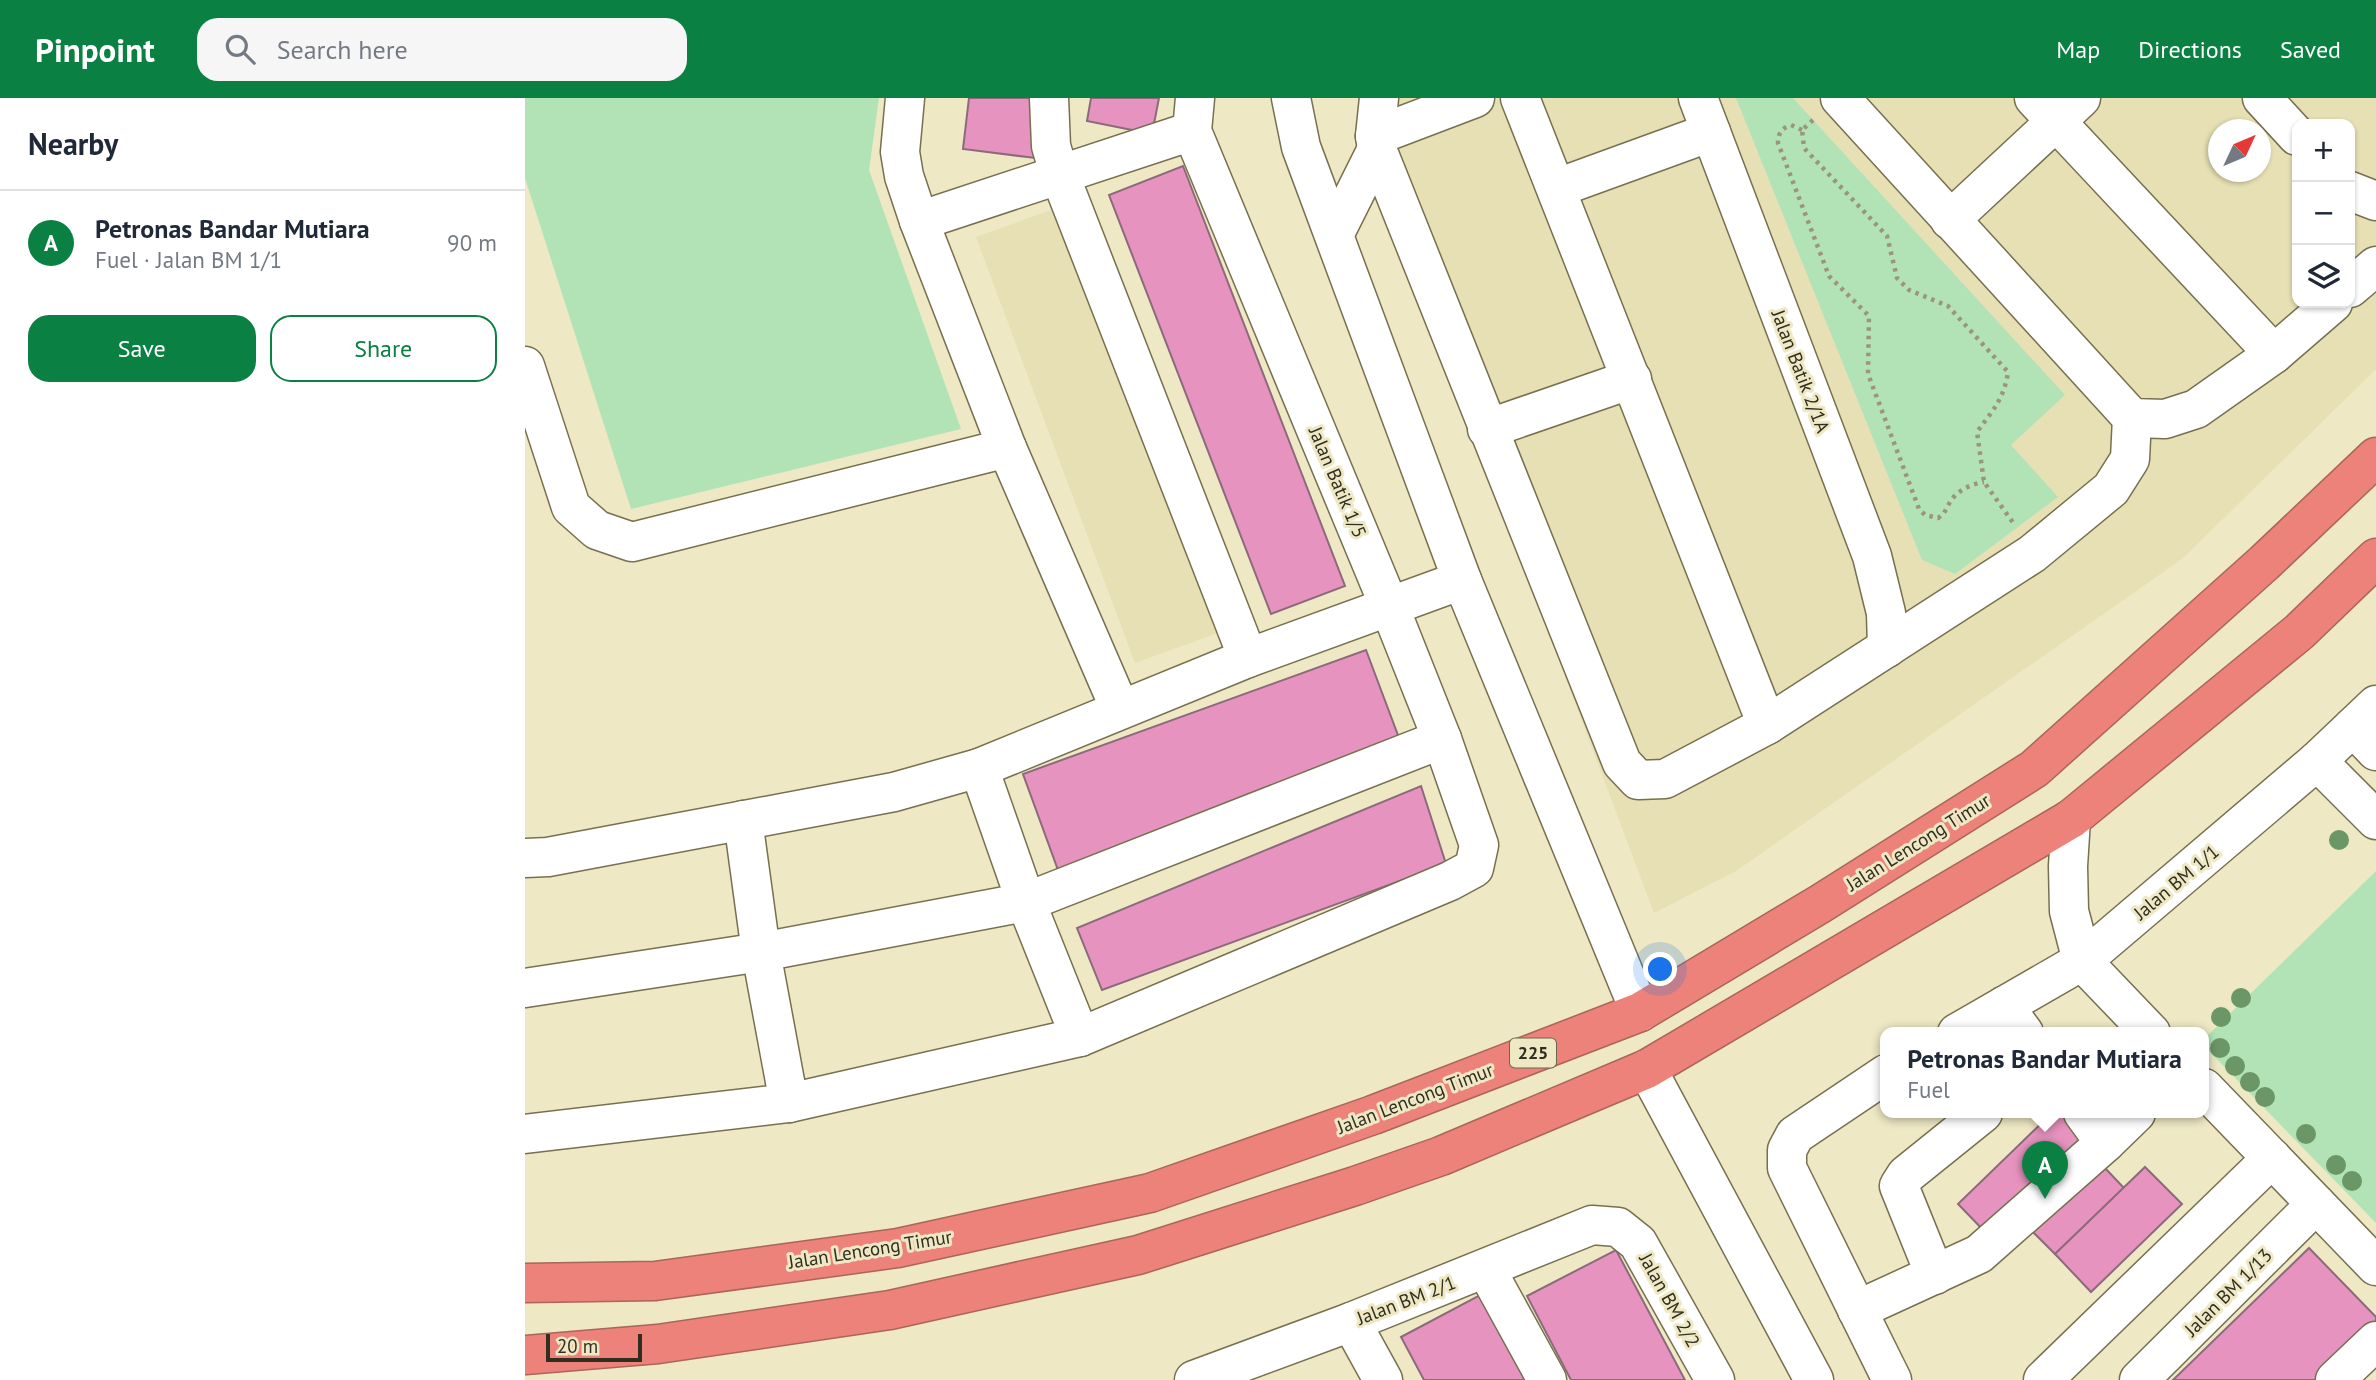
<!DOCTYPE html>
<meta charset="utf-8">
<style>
:root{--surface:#fff;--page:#f6f6f7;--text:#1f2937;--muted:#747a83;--line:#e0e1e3;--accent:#0b8043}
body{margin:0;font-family:"PT Sans",sans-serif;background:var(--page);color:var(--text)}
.controls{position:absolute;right:21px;top:21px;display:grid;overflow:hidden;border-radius:14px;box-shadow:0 2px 5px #0004}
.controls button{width:63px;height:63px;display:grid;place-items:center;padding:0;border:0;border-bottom:2px solid var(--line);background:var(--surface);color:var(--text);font:35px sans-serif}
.compass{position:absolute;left:1683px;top:21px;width:63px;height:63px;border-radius:50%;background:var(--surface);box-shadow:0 2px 5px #0004;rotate:46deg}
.scale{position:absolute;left:21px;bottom:18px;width:96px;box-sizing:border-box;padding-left:7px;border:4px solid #312e20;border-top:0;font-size:19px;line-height:24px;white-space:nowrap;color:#312e20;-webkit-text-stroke:5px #eee8c4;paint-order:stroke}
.you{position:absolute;left:1136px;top:872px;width:24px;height:24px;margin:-18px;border:5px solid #fff;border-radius:50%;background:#1a73e8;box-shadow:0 0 0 10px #1a73e833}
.badge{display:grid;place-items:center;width:46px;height:46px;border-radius:50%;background:var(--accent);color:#fff;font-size:23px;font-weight:700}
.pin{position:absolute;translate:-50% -58px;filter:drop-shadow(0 2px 4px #0008)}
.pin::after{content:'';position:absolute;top:37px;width:24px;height:21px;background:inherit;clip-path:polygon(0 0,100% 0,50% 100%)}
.popup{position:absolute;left:1355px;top:929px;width:329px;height:91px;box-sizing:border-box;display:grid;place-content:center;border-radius:14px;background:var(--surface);filter:drop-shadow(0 2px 5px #0005);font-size:23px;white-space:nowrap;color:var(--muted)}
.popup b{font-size:26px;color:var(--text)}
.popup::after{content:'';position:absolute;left:50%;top:100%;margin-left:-14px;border:14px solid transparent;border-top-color:var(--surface)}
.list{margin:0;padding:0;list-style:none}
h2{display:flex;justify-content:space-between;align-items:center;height:91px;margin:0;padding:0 28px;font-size:30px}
h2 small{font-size:23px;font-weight:400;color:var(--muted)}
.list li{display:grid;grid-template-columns:46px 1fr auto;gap:21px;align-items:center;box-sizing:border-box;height:105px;padding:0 28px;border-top:2px solid var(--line)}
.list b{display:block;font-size:26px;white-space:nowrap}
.list p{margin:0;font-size:23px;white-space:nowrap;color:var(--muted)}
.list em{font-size:23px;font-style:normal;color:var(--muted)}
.actions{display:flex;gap:14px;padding:21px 28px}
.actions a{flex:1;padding:16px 0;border:2px solid var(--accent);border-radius:21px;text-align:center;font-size:24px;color:var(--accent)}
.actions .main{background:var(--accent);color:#fff}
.icon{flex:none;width:38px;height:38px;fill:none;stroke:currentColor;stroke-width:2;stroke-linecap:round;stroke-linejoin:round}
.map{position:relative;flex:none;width:1851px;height:1282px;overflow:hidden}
header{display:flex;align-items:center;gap:42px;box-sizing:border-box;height:98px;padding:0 35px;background:var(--accent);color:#fff}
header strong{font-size:33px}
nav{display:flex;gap:38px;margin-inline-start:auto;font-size:24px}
.search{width:490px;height:63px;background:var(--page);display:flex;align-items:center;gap:18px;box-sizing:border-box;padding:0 24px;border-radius:21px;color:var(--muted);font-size:26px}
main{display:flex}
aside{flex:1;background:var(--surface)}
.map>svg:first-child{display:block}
</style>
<header>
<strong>Pinpoint</strong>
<div class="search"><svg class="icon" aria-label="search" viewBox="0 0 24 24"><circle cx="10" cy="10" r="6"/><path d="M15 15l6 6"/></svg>Search here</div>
<nav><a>Map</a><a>Directions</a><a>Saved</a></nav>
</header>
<main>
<aside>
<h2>Nearby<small></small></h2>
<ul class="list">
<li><span class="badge">A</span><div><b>Petronas Bandar Mutiara</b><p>Fuel · Jalan BM 1/1</p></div><em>90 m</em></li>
</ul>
<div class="actions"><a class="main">Save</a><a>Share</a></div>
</aside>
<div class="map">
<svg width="1851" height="1282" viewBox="0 0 1851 1282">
<rect width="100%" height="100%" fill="#eee8c4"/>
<g fill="#e7e0b4" fill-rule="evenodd">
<path d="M836 0H1851V271L1657 461 1211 773 1129 815 835 33ZM1772 26H1825V205H1772ZM1694 32H1736V74H1694Z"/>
<polygon points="540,107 698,533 610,565 451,139"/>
</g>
<g fill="#b2e3b6">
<polygon points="0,0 354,0 344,72 436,331 106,411 0,80"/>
<polygon points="1211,0 1268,0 1540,297 1486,347 1533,399 1430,476 1397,462"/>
<polygon points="1851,773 1851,1125 1679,948 1679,941"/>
</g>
<g fill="#e793bf" stroke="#8b6b7b" stroke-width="2">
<polygon points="444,0 517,0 510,60 438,51"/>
<polygon points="566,0 634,0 627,36 562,23"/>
<polygon points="658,68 820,488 746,516 584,97"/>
<polygon points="841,552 877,648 533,772 498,676"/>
<polygon points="896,688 921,766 577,892 552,830"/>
<polygon points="1527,1015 1591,1015 1558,1047 1599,1090 1530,1156 1488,1114 1464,1138 1433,1106"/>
<polygon points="1620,1069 1657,1106 1566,1194 1530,1156"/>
<polygon points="1784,1150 1851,1219 1851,1232 1799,1282 1648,1282"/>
<polygon points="1091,1152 1160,1282 1046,1282 1002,1198"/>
<polygon points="957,1196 1003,1282 899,1282 876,1239"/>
</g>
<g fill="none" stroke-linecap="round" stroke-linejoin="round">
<defs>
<g id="minor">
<polyline points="380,0 375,54 379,78 394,123 482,350 595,611"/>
<polyline points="524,0 526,48 534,75 723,560"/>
<polyline points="766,0 776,49 937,482 1115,914"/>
<polyline points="854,0 850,38 852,51 1097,665 1113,682 1140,681 1242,627 1507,456 1586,391 1605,361 1607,320"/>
<polyline points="995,0 1242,627"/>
<polyline points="1173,0 1347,458 1361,515 1362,550"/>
<polyline points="1315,0 1607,320 1640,321 1671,311 1749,256 1808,205"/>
<polyline points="1509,0 1749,256"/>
<polyline points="1737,0 1772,38"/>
<polyline points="850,38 950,0"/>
<polyline points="1032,90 1186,34"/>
<polyline points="1825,93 1851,103"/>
<polyline points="1425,122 1556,0"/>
<polyline points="394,123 667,33"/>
<polyline points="810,135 852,51"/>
<polyline points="1825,190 1851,168"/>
<polyline points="0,268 46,409 72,432 107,444 482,350"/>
<polyline points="962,331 1107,281"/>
<polyline points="1828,629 1851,653"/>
<polyline points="1792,663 1851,722"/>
<polyline points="454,670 501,804 555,939"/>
<polyline points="1546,721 1543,768 1544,813 1557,863 1626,935"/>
<polyline points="218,722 236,854 264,1005"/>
<polyline points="0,760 23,759 369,694 454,670 723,560 937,482"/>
<polyline points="0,890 236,854 501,804 917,641"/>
<polyline points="1479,908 1499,935"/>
<polyline points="1432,935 1557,863 1792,663 1851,607"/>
<polyline points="1122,971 1289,1282"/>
<polyline points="1361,976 1270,1037 1262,1052 1262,1070 1367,1282"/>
<polyline points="1679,990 1851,1168"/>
<polyline points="0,1036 264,1005 555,939 925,783 949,770 954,747 917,641 865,510 667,33 670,0"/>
<polyline points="1580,1045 1611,1015"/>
<polyline points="961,1171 1022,1282"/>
<polyline points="1410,1177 1374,1088 1381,1077 1458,1015"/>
<polyline points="1332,1212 1454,1156 1580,1045 1558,1015"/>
<polyline points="826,1224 858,1282"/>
<polyline points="669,1282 826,1224 1067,1127 1093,1129 1113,1145 1190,1282"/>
<polyline points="1518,1282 1747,1060"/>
<polyline points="1614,1282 1791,1106"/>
<polyline points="1810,1282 1851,1243"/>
</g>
<g id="highway">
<polyline points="0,1185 130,1183 373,1150 625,1095 848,1017 1115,914 1295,806 1509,671 1739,465 1851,359"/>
<polyline points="0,1257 133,1246 365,1212 613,1157 830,1088 916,1058 1122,971 1546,721 1774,534 1851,460"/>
</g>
</defs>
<use href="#minor" stroke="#767050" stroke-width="41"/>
<use href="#highway" stroke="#ab655a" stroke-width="41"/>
<g stroke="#9a957b" stroke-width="4.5" stroke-dasharray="3.5 5" stroke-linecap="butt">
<path d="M1288 22 1277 32 1279 50 1362 138 1372 180 1384 192 1423 208 1483 274C1479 301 1468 312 1452 334L1459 384 1489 426"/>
<path d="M1277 32 1266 27C1257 30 1253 35 1253 45L1304 178 1344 218 1343 276 1394 411 1400 417 1413 420C1421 415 1422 408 1427 401 1435 391 1447 386 1459 384"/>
</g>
<use href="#minor" stroke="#fff" stroke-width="38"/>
<use href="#highway" stroke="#ec8279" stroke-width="38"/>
</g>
<g fill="#6b9666">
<circle cx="1814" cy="742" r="10"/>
<circle cx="1716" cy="900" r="10"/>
<circle cx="1696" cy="919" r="10"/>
<circle cx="1695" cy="950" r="10"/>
<circle cx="1710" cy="968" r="10"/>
<circle cx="1725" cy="984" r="10"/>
<circle cx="1740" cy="999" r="10"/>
<circle cx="1781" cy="1036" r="10"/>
<circle cx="1811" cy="1067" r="10"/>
<circle cx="1827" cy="1083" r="10"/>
</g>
<g text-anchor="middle" stroke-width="6" stroke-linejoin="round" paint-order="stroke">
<rect fill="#eee8c4" stroke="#6a6651" stroke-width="2" x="985" y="940.5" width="46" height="29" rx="5"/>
<g font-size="18" font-weight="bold" fill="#312e20">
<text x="1008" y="961">225</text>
</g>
<g font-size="19" fill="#312e20" stroke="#eee8c4">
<text transform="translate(1276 273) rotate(69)" y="7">Jalan Batik 2/1A</text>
<text transform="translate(813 384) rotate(67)" y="7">Jalan Batik 1/5</text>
<text transform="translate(1393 744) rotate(-32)" y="7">Jalan Lencong Timur</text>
<text transform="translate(1651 784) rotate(-40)" y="7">Jalan BM 1/1</text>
<text transform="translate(890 1000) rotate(-21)" y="7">Jalan Lencong Timur</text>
<text transform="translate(345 1151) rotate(-9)" y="7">Jalan Lencong Timur</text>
<text transform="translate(1703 1194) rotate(-45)" y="7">Jalan BM 1/13</text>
<text transform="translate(881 1202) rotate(-21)" y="7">Jalan BM 2/1</text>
<text transform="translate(1145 1202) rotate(61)" y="7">Jalan BM 2/2</text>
</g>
</g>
</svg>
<div class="controls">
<button>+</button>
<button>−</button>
<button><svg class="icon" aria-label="layers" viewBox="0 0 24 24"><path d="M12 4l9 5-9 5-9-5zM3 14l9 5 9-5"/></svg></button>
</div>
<svg class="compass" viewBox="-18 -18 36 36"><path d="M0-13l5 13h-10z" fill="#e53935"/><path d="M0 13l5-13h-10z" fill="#747a83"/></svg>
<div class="scale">20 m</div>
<div class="you"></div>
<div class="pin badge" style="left:1520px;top:1101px">A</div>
<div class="popup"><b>Petronas Bandar Mutiara</b>Fuel</div>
</div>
</main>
